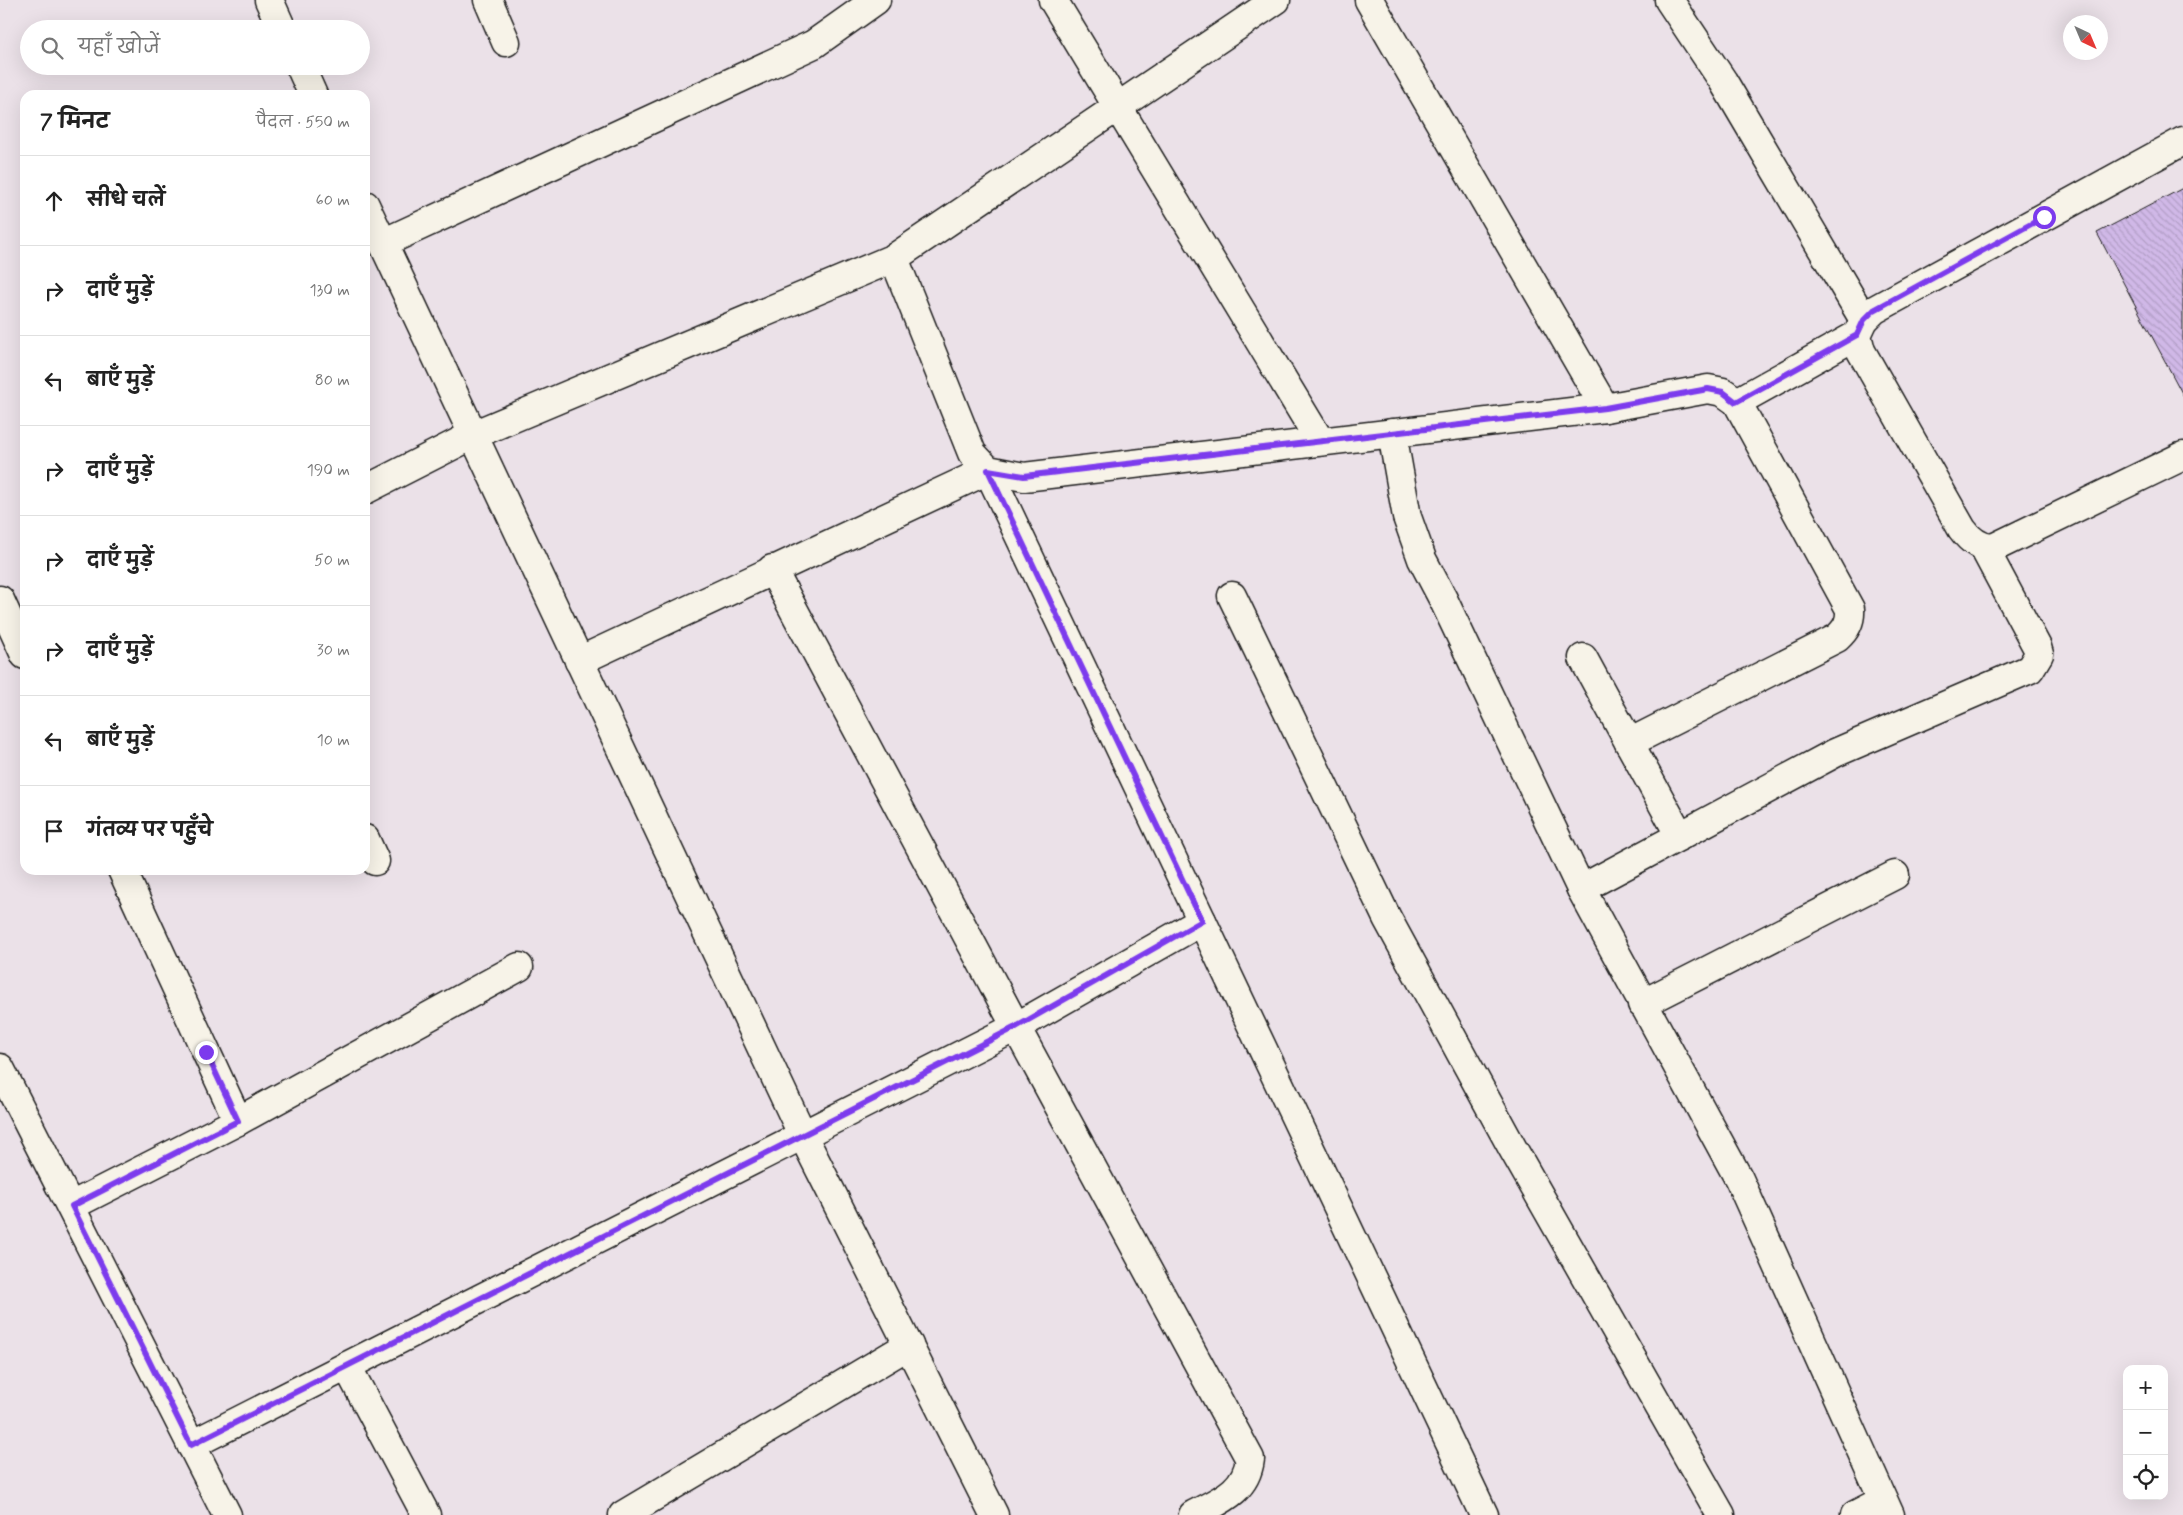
<!DOCTYPE html>
<html lang="hi">
<meta charset="utf-8">
<style>
:root{--surface:#fff;--page:#f6f6f6;--text:#222;--muted:#767676;--line:#e0e0e0}
body{margin:0;font-family:Mynerve,"Playpen Sans Deva",sans-serif;background:var(--page);color:var(--text)}
.controls{position:absolute;right:15px;bottom:15px;display:grid;overflow:hidden;border-radius:10px;box-shadow:0 5px 20px #0002}
.controls button{width:45px;height:45px;display:grid;place-items:center;padding:0;border:0;border-bottom:1px solid var(--line);background:var(--surface);color:var(--text);font:25px sans-serif}
.compass{position:absolute;left:2063px;top:15px;width:45px;height:45px;border-radius:50%;background:var(--surface);box-shadow:0 5px 20px #0002;rotate:136deg}
.stop{position:absolute;width:15px;height:15px;margin:-11px;border:4px solid #7c3aed;border-radius:50%;background:#fff}
.stop.end{background:#7c3aed;border-color:#fff;box-shadow:0 1px 5px #0008}
.list{margin:0;padding:0;list-style:none}
h2{display:flex;justify-content:space-between;align-items:center;height:65px;margin:0;padding:0 20px;font-size:21px}
h2 small{font-size:16px;font-weight:400;color:var(--muted)}
.list li{display:grid;grid-template-columns:32px 1fr auto;gap:15px;align-items:center;box-sizing:border-box;height:90px;padding:0 20px;border-top:1px solid var(--line)}
.list b{display:block;font-size:19px;white-space:nowrap}
.list em{font-size:16px;font-style:normal;color:var(--muted)}
.icon{flex:none;width:28px;height:28px;fill:none;stroke:currentColor;stroke-width:2;stroke-linecap:round;stroke-linejoin:round}
.map{position:relative;flex:none;width:2183px;height:1515px;overflow:hidden}
.search{position:absolute;background:var(--surface);box-shadow:0 5px 20px #0002;left:20px;top:20px;width:350px;height:55px;display:flex;align-items:center;gap:12px;box-sizing:border-box;padding:0 18px;border-radius:28px;color:var(--muted);font-size:19px}
.panel{position:absolute;background:var(--surface);box-shadow:0 5px 20px #0002;left:20px;top:90px;width:350px;height:785px;border-radius:15px}
.map>svg:first-child{display:block}
</style>
<div class="map">
<svg width="2183" height="1515" viewBox="0 0 2183 1515">
<defs>
<pattern id="building-back-hatch" width="6" height="6" patternUnits="userSpaceOnUse" patternTransform="scale(1.25)"><rect width="6" height="6" fill="#d0b8e7"/><path d="M-1 5l2 2M0 0l6 6M5-1l2 2" fill="none" stroke="#b29ec6"/></pattern>
</defs>
<rect width="100%" height="100%" fill="#ebe1e8"/>
<filter id="ink" filterUnits="userSpaceOnUse"><feTurbulence type="fractalNoise" baseFrequency=".02" numOctaves="2"/><feDisplacementMap in="SourceGraphic" scale="10" xChannelSelector="R" yChannelSelector="G"/><feConvolveMatrix kernelMatrix="1 2 1 2 8 2 1 2 1" color-interpolation-filters="sRGB"/></filter>
<g filter="url(#ink)">
<polygon fill="url(#building-back-hatch)" stroke="#1c1c1c" points="2183,188 2183,395 2097,233"/>
<g fill="none" stroke-linecap="round" stroke-linejoin="round">
<defs>
<g id="minor">
<polyline points="269,0 282,29"/>
<polyline points="488,0 506,42"/>
<polyline points="1053,0 1320,441"/>
<polyline points="1369,0 1605,408"/>
<polyline points="1669,0 1723,81 1864,320"/>
<polyline points="300,66 313,95"/>
<path d="M2183 141 1874 310 1864 320 1857 335 1861 351 1962 529C1970 540 1980 548 1993 548L2183 456"/>
<polyline points="365,205 803,1136 994,1515"/>
<polyline points="383,243 814,44 876,0"/>
<path d="M894 258 972 453 988 470 1024 477 1605 408 1708 389 1723 392 1737 402 1850 609C1851 622 1846 630 1837 638L1629 743"/>
<polyline points="1737,402 1857,335"/>
<polyline points="1392,433 1407,517 1422,559 1443,599 1581,889 1739,1179 1890,1515"/>
<polyline points="365,490 473,435 894,258 1276,0"/>
<path d="M772 569 1016 1027 1250 1459C1246 1492 1219 1501 1193 1515"/>
<polyline points="1232,596 1387,918 1513,1149 1721,1515"/>
<polyline points="0,600 25,655"/>
<polyline points="1583,658 1680,836"/>
<polyline points="579,661 988,470 1484,1515"/>
<polyline points="365,839 375,861"/>
<polyline points="122,870 238,1121"/>
<polyline points="1581,889 1835,753 2030,669 2039,654 2037,647 1984,548"/>
<polyline points="1642,1004 1895,875"/>
<polyline points="0,1068 227,1515"/>
<polyline points="71,1206 238,1121 519,967"/>
<polyline points="347,1366 426,1515"/>
<polyline points="191,1445 1016,1027 1202,921"/>
<polyline points="623,1515 909,1345"/>
<polyline points="1855,1515 1882,1501"/>
</g>
</defs>
<use href="#minor" stroke="#1c1c1c" stroke-width="31"/>
<use href="#minor" stroke="#f7f3e8" stroke-width="28"/>
</g>
</g>
<g fill="none" stroke-linecap="round" stroke-linejoin="round" filter="url(#ink)">
<polyline stroke="#7c3aed" stroke-width="6" points="206,1052 238,1121 72,1206 191,1445 1016,1027 1202,921 988,470 1024,476 1605,408 1708,389 1723,392 1736,402 1857,335 1864,320 1874,310 2044,217"/>
</g>
</svg>
<div class="controls">
<button>+</button>
<button>−</button>
<button><svg class="icon" aria-label="locate" viewBox="0 0 24 24"><circle cx="12" cy="12" r="6"/><path d="M12 2v4M12 18v4M2 12h4M18 12h4"/></svg></button>
</div>
<svg class="compass" viewBox="-18 -18 36 36"><path d="M0-13l5 13h-10z" fill="#e53935"/><path d="M0 13l5-13h-10z" fill="#767676"/></svg>
<div class="stop" style="left:2044px;top:217px"></div>
<div class="stop end" style="left:206px;top:1052px"></div>
<div class="search"><svg class="icon" aria-label="search" viewBox="0 0 24 24"><circle cx="10" cy="10" r="6"/><path d="M15 15l6 6"/></svg>यहाँ खोजें</div>
<section class="panel">
<h2>7 मिनट<small>पैदल · 550 m</small></h2>
<ul class="list">
<li><svg class="icon" aria-label="ahead" viewBox="0 0 24 24"><path d="M12 20V5M6 11l6-6 6 6"/></svg><div><b>सीधे चलें</b></div><em>60 m</em></li>
<li><svg class="icon" aria-label="right" viewBox="0 0 24 24"><path d="M7 20v-9h11M14 6l5 5-5 5"/></svg><div><b>दाएँ मुड़ें</b></div><em>130 m</em></li>
<li><svg class="icon" aria-label="left" viewBox="0 0 24 24"><path d="M17 20v-9H6M10 6l-5 5 5 5"/></svg><div><b>बाएँ मुड़ें</b></div><em>80 m</em></li>
<li><svg class="icon" aria-label="right" viewBox="0 0 24 24"><path d="M7 20v-9h11M14 6l5 5-5 5"/></svg><div><b>दाएँ मुड़ें</b></div><em>190 m</em></li>
<li><svg class="icon" aria-label="right" viewBox="0 0 24 24"><path d="M7 20v-9h11M14 6l5 5-5 5"/></svg><div><b>दाएँ मुड़ें</b></div><em>50 m</em></li>
<li><svg class="icon" aria-label="right" viewBox="0 0 24 24"><path d="M7 20v-9h11M14 6l5 5-5 5"/></svg><div><b>दाएँ मुड़ें</b></div><em>30 m</em></li>
<li><svg class="icon" aria-label="left" viewBox="0 0 24 24"><path d="M17 20v-9H6M10 6l-5 5 5 5"/></svg><div><b>बाएँ मुड़ें</b></div><em>10 m</em></li>
<li><svg class="icon" aria-label="arrive" viewBox="0 0 24 24"><path d="M6 21V4h12l-3 4 3 4H6"/></svg><div><b>गंतव्य पर पहुँचे</b></div></li>
</ul>
</section>
</div>
